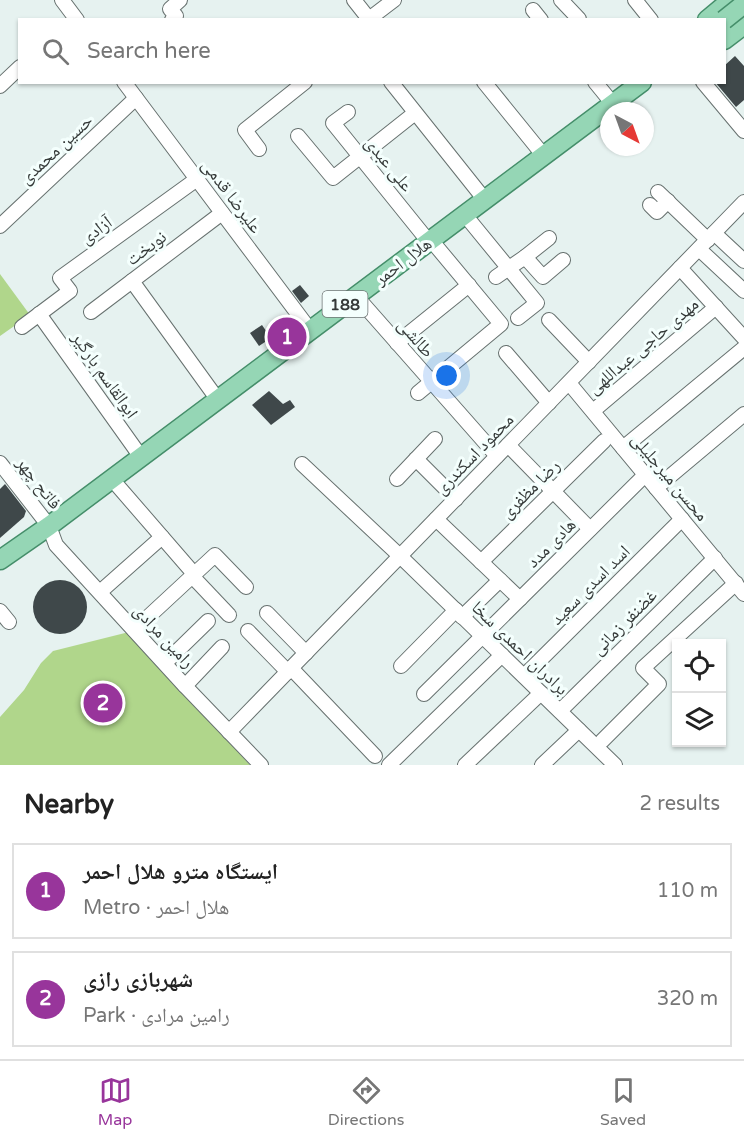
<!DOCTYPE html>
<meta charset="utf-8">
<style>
:root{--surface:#fff;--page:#f6f6f6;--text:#222;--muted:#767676;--line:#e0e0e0;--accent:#98359b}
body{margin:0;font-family:"Varela Round","Noto Naskh Arabic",sans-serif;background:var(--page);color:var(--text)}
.controls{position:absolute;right:18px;bottom:18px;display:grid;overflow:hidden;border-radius:0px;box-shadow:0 2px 4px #0004}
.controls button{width:54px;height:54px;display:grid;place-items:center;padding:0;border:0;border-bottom:2px solid var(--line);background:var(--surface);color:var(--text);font:30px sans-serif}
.compass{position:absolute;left:600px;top:102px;width:54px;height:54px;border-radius:50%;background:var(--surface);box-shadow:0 2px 4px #0004;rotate:139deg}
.you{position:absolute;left:447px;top:376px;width:21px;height:21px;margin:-15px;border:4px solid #fff;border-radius:50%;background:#1a73e8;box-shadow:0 0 0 9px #1a73e833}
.badge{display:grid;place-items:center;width:39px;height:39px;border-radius:50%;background:var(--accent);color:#fff;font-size:20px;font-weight:700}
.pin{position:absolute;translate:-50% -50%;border:3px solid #fff;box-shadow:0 2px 6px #0006}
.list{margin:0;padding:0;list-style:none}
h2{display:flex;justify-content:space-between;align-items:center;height:78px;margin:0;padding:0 24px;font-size:26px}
h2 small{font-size:20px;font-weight:400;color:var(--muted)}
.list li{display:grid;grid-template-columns:39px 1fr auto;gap:18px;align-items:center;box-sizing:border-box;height:96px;margin:0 12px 12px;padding:0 12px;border:2px solid var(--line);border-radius:0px}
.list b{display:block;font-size:22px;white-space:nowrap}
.list p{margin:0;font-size:20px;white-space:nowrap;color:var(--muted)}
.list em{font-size:20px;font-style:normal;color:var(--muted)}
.icon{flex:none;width:33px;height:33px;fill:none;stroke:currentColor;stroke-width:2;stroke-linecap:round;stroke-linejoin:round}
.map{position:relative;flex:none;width:744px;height:765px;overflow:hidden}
.search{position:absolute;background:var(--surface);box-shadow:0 2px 4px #0004;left:18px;right:18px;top:18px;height:66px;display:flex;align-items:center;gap:15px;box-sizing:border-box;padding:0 21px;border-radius:0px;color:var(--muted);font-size:22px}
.sheet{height:294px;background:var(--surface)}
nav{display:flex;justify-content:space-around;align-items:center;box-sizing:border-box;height:84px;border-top:2px solid var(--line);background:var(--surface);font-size:16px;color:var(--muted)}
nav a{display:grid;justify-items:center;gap:3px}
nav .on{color:var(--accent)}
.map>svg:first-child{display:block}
</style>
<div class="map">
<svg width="744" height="765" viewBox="0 0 744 765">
<rect width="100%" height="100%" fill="#e6f2f0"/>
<g fill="#b0d68b">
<polygon points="0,274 30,315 0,336"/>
<polygon points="129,632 250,765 0,765 0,717 24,690 41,663 53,651"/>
</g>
<g fill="#3f484a">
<polygon points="735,56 744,66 744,100 736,107 715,82 724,82 724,66"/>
<polygon points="300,285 309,296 301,303 292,291"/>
<polygon points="262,325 271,338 259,346 250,333"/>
<polygon points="269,391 283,404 290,400 295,407 271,425 252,405"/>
<polygon points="5,484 26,511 24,517 0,538 0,489"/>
<circle cx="60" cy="607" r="27"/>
</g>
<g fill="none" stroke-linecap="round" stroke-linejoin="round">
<defs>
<g id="minor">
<polyline points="62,0 77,20"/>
<polyline points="354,0 369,19 394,0"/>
<polyline points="561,0 579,19"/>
<polyline points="635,0 651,20"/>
<polyline points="533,10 541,20"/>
<polyline points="172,20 176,16 170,9 180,0"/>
<polyline points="124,82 310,330"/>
<polyline points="391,82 485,200"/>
<polyline points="484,82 544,156"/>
<polyline points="595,82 613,104"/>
<polyline points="703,82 744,131"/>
<polyline points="0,86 20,67"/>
<polyline points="348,112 333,123 429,242"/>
<polyline points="298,136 333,178 415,113"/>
<polyline points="259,149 245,130 305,82"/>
<polyline points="658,192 708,240"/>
<polyline points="650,205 657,212 668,201"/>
<polyline points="465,215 537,303 518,318"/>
<polyline points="0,226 136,98"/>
<polyline points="714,233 744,261"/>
<polyline points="699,249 744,291"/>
<polyline points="525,257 549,238"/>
<polyline points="680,268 744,338"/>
<polyline points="496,277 525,257 543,277 563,260"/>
<polyline points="132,281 218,400"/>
<polyline points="356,296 497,456"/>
<polyline points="91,312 222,213"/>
<polyline points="39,314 141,457"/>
<polyline points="549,320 589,362"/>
<polyline points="22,327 70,291 60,278 197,179"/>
<polyline points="397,343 469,285"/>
<polyline points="506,353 549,403"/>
<polyline points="569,383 744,594"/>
<polyline points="418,393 501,324 431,240"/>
<polyline points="593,411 716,307"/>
<polyline points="508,445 590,529"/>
<polyline points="623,448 744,348"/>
<polyline points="416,459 456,499"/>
<polyline points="0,463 49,526 56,545 185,686 261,765"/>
<polyline points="302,464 400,556 615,765"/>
<polyline points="397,479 435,439"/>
<polyline points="117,485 195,575"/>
<polyline points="656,488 744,414"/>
<polyline points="436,519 520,599"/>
<polyline points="481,562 604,441"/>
<polyline points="193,577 229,615"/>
<polyline points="100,592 162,537"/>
<polyline points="0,611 9,622"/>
<polyline points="267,613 306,653"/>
<polyline points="462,617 500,580"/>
<polyline points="134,630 215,555 246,587"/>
<polyline points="248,631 288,672"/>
<polyline points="165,663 208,621"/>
<polyline points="401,666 456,610"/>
<polyline points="291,668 375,756"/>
<polyline points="524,676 682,519"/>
<polyline points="185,686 222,647"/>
<polyline points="424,694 645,475"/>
<polyline points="560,711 715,558"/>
<polyline points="229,732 744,202"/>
<polyline points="602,741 659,684 643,668 736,583"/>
<polyline points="389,765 502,655"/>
<polyline points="465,765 541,693"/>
<polyline points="542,765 579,730"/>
</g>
<g id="major">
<polyline points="707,20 731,0"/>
<polyline points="724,40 744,25"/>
<polyline points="0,560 49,526 642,82"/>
</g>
</defs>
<use href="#minor" stroke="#67716f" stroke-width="16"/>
<use href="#major" stroke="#458e6a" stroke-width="21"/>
<use href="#minor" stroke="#fff" stroke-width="14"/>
<use href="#major" stroke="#95d6b5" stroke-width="18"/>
<defs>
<polyline id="major-bridge" points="724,20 744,4"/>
</defs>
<use href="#major-bridge" stroke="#458e6a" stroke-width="21" stroke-linecap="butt"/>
<use href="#major-bridge" stroke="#95d6b5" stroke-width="18"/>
</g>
<g text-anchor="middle" stroke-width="6" stroke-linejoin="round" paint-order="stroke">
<rect fill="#f4fffd" stroke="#6e7574" stroke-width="1.5" x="322.5" y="291" width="45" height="26" rx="4.5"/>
<g font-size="16" font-weight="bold" fill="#353a39">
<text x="345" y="310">188</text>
</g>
<g font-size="18" fill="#353a39" stroke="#f4fffd">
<text transform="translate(56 149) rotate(-43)" y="6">حسین محمدی</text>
<text transform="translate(389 164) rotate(51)" y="6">علی عبدی</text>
<text transform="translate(232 196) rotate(53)" y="6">علیرضا قدمی</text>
<text transform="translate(96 230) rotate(-36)" y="6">آزادی</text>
<text transform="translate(146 248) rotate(-37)" y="6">نوبخت</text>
<text transform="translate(403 261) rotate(-37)" y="6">هلال احمر</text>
<text transform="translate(416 338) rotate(49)" y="6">طالشی</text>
<text transform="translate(643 346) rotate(-40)" y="6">مهدی حاجی عبداللهی</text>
<text transform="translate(105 375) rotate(55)" y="6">ابوالقاسم بارگیر</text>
<text transform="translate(474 454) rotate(-46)" y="6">محمود اسکندری</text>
<text transform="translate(670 477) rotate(50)" y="6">محسن میرجلیلی</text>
<text transform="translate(39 483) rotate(52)" y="6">فاتح چهر</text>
<text transform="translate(530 489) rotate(-45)" y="6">رضا مظفری</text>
<text transform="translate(551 543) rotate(-45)" y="6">هادی مدد</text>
<text transform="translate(590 585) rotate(-45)" y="6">اسد اسدی سعید</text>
<text transform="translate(624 622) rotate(-45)" y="6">غضنفر زمانی</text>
<text transform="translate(164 636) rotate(47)" y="6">رامین مرادی</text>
<text transform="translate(520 648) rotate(44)" y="6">برادران احمدی سخا</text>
</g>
</g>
</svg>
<div class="controls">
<button><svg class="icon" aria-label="locate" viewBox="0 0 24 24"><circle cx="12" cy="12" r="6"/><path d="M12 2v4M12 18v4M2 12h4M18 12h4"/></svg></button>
<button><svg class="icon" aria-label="layers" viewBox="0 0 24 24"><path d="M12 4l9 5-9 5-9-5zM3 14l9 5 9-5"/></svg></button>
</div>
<svg class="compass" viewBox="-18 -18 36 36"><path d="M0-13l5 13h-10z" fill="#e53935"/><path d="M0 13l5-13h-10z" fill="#767676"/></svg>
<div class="you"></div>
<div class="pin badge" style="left:287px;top:337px">1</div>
<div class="pin badge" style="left:103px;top:703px">2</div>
<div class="search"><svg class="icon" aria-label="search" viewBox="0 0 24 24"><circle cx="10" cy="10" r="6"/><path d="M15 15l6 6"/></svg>Search here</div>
</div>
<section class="sheet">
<h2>Nearby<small>2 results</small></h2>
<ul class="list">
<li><span class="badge">1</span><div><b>ایستگاه مترو هلال احمر</b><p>Metro · هلال احمر</p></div><em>110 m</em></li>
<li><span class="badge">2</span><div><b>شهربازی رازی</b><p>Park · رامین مرادی</p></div><em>320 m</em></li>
</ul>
</section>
<nav>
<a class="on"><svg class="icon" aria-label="map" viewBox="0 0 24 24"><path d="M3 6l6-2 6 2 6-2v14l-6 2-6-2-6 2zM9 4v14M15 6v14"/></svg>Map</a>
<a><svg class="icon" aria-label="directions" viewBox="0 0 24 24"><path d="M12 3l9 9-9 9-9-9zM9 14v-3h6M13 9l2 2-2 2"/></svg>Directions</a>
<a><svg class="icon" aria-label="saved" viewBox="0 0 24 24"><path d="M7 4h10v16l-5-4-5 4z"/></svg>Saved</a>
</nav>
